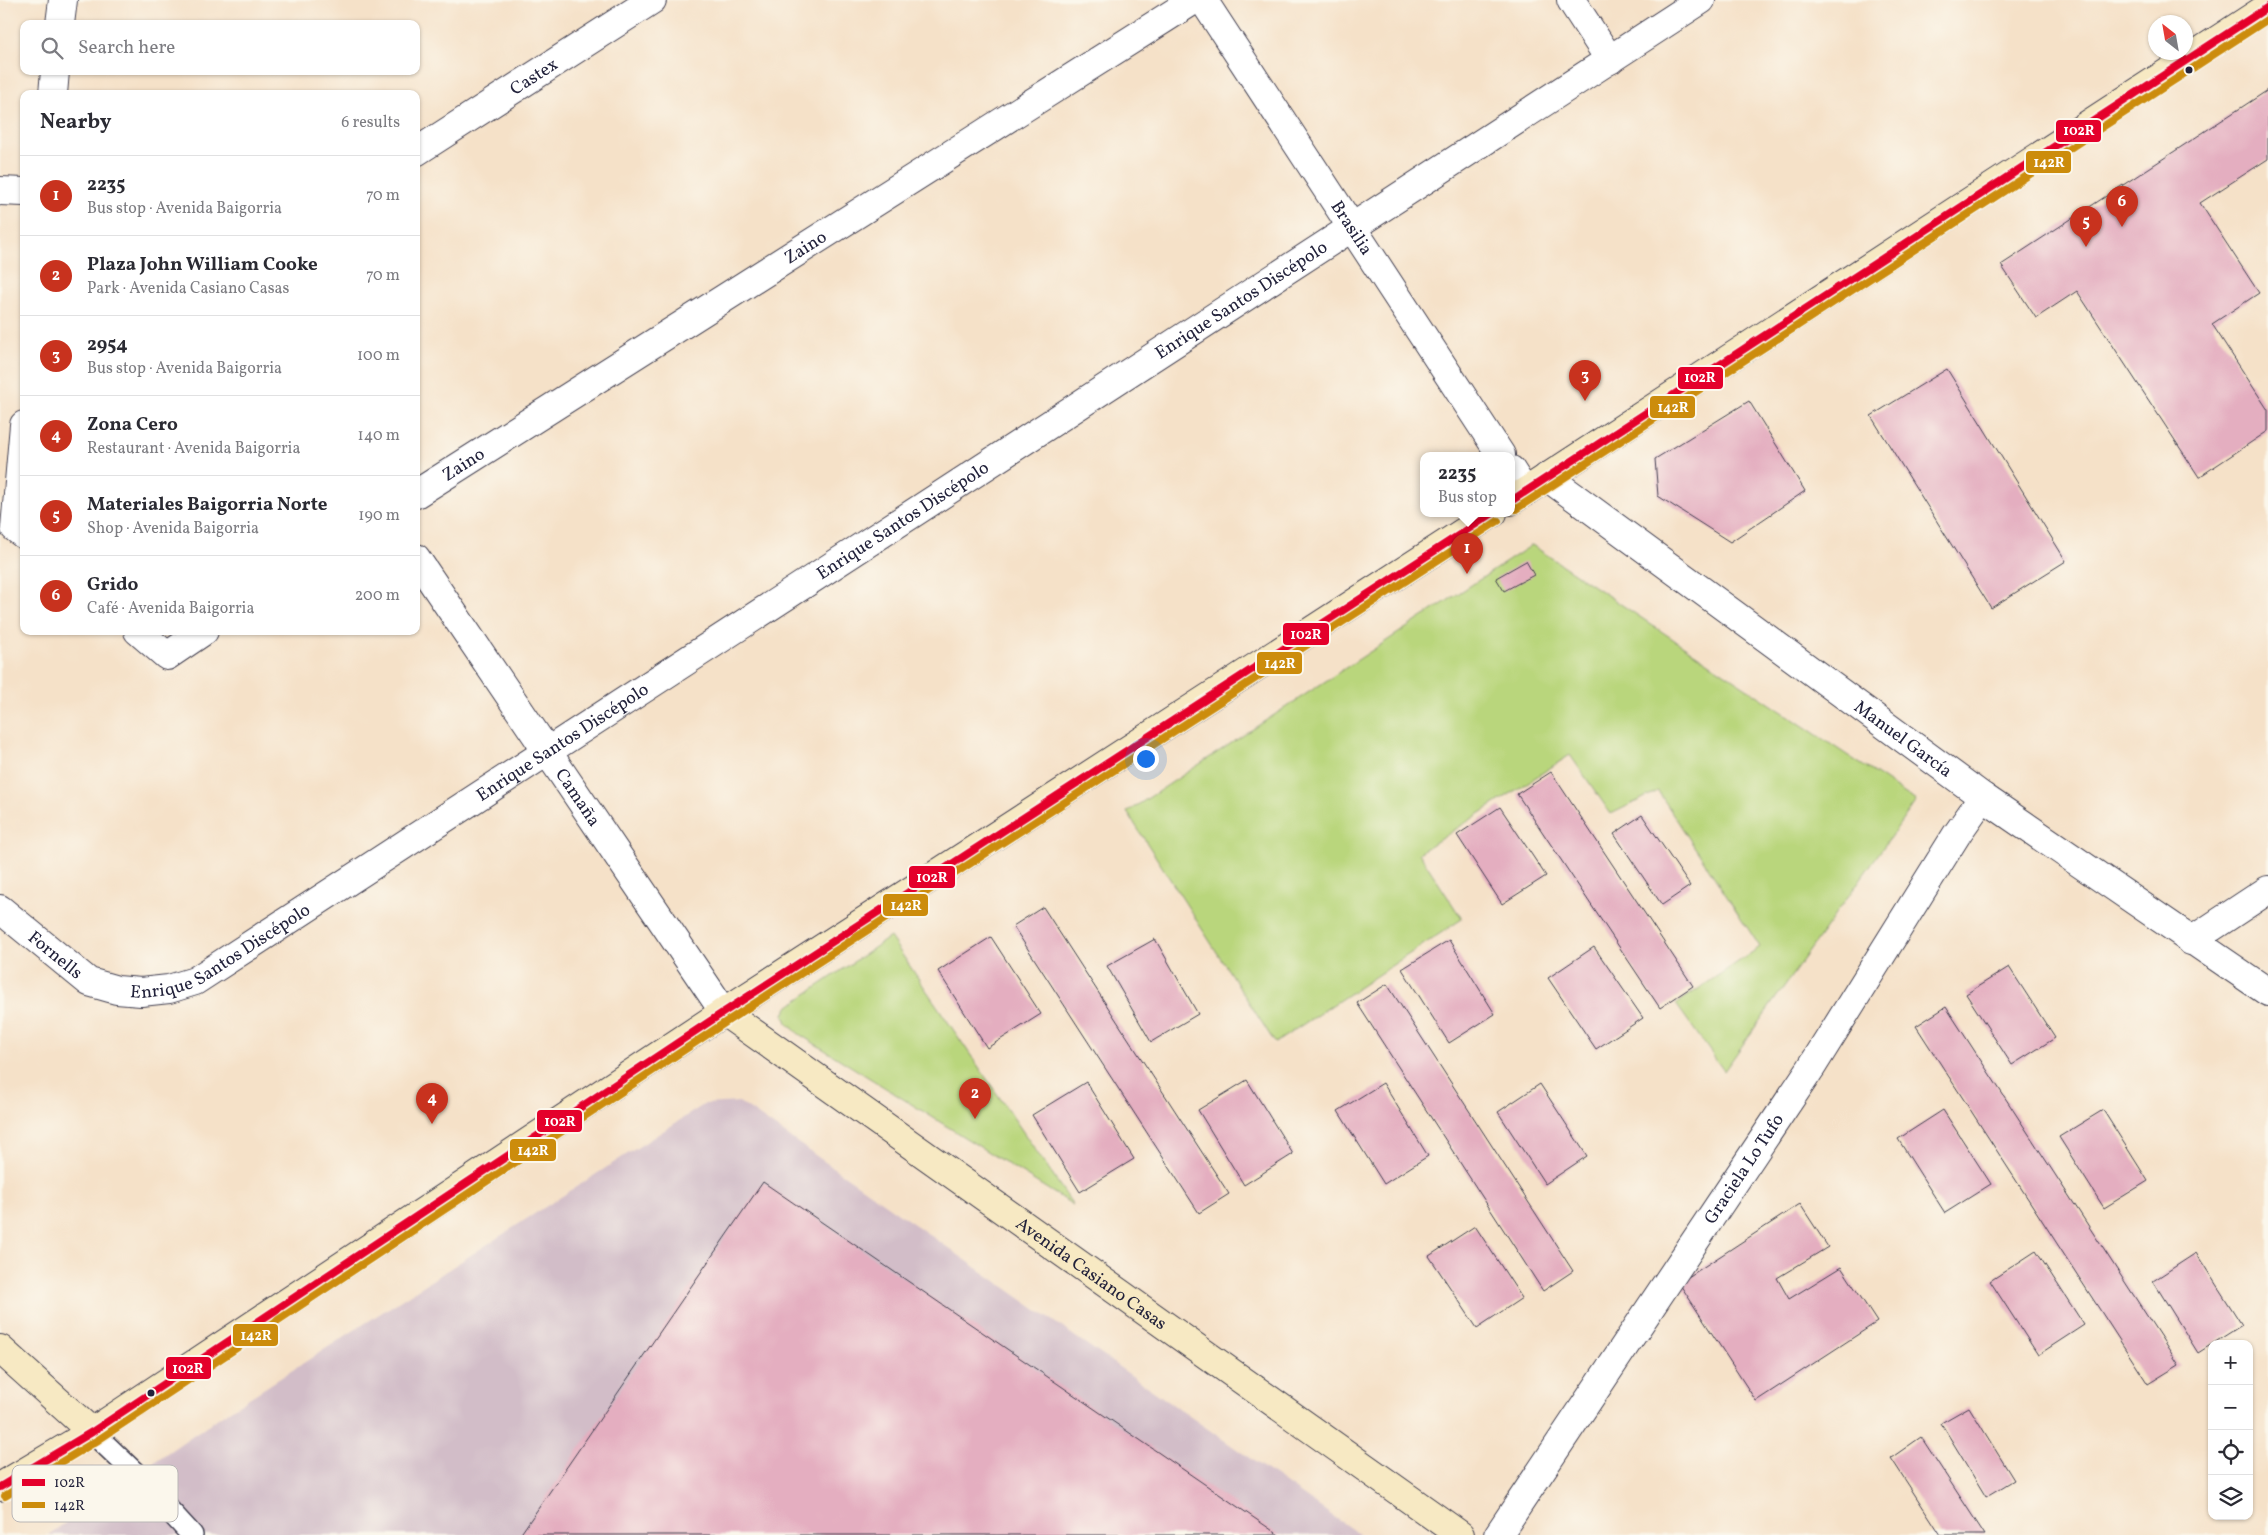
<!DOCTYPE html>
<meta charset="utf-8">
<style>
:root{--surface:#fff;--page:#f2f2f3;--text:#2b2b33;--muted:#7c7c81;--line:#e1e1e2;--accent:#c8321e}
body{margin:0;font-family:Vollkorn,serif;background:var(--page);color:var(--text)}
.controls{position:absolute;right:15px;bottom:15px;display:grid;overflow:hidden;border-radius:10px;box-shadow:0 1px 4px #0004}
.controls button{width:45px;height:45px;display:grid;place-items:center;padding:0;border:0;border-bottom:1px solid var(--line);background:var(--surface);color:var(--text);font:25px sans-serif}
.compass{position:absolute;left:2148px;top:15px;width:45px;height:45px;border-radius:50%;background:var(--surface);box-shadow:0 1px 4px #0004;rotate:329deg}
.you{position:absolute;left:1145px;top:758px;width:18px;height:18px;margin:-12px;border:4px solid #fff;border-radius:50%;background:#1a73e8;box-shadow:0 0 0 8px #1a73e833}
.badge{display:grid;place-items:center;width:32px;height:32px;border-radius:50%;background:var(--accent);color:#fff;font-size:16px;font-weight:700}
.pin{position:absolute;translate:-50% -41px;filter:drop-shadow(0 1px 2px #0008)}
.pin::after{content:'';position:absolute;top:26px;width:18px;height:15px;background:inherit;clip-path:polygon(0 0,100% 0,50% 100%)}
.popup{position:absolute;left:1420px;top:452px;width:95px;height:65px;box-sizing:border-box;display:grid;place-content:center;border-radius:10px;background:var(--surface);filter:drop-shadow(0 1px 4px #0005);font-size:16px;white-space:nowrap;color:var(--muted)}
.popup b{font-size:19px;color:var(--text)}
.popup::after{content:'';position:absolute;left:50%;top:100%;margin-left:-10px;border:10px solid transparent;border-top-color:var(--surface)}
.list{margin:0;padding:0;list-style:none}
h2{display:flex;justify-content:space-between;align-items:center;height:65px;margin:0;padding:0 20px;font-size:21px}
h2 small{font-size:16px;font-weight:400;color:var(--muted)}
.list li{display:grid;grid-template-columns:32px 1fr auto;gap:15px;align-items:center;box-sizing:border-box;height:80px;padding:0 20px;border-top:1px solid var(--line)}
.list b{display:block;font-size:19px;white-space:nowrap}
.list p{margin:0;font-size:16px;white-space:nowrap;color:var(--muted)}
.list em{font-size:16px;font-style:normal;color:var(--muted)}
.icon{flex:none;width:28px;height:28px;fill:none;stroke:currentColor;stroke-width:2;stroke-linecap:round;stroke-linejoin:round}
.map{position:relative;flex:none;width:2268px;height:1535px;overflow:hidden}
.search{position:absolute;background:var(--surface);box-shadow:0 1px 4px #0004;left:20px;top:20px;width:400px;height:55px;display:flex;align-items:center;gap:12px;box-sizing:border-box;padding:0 18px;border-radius:10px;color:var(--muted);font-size:19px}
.panel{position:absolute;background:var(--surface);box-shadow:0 1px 4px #0004;left:20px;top:90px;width:400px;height:545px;border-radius:10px}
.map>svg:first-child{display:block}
</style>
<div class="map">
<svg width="2268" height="1535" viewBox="0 0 2268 1535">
<rect width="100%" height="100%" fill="#fbf7ec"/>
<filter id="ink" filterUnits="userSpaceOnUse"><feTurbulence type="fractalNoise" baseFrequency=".02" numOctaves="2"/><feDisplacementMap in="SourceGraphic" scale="10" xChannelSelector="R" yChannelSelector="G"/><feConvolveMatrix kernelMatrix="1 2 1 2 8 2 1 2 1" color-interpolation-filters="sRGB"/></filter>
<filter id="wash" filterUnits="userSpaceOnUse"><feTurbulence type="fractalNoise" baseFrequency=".0096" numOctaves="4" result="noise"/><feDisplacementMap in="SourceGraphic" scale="20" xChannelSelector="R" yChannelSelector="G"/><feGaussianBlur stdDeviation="1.12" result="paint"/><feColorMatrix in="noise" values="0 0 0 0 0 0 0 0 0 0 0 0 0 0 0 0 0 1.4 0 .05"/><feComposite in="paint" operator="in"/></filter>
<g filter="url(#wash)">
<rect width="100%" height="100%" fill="#f5e1c8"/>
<polygon fill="#d2bdc8" points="739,1102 1360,1535 48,1535 212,1422 705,1104"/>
<g fill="#b9d67c" stroke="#6e7c5c">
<polygon points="1532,545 1916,801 1724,1071 1676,1004 1760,947 1658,791 1611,814 1570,755 1419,853 1462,919 1275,1043 1127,812"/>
<polygon points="890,937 1073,1205 799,1034 787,1023 784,1014 789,1006"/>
</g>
<g id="blocks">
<g fill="#e4aec0">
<polygon points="2268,90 2268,159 2200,203 2259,293 2212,324 2268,410 2268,431 2199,477 2077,291 2036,318 2001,265"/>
<polygon points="1947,369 2066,561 1991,608 1871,416"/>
<polygon points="1749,401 1805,491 1730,542 1658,496 1655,459"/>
<polygon points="1526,561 1534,575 1504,591 1496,578"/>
<polygon points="1551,772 1693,986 1660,1008 1517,794"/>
<polygon points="1500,807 1546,876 1502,904 1457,835"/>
<polygon points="1642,815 1690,886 1662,905 1614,834"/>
<polygon points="1043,907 1229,1194 1199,1213 1013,926"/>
<polygon points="991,937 1041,1014 987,1048 938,971"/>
<polygon points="1155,939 1198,1014 1151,1042 1107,966"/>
<polygon points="1449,940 1495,1014 1449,1043 1402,969"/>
<polygon points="1594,947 1643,1018 1596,1049 1548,978"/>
<polygon points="2009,967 2055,1038 2012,1065 1966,994"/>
<polygon points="1387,984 1573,1271 1543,1291 1357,1003"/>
<polygon points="1946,1007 2179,1365 2148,1384 1916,1026"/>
<polygon points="1247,1080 1293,1154 1244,1185 1198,1110"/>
<polygon points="1086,1082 1134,1159 1080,1192 1032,1115"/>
<polygon points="1383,1083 1428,1156 1384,1184 1338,1111"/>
<polygon points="1540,1084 1587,1156 1545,1184 1498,1112"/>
<polygon points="1943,1110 1991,1184 1945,1213 1898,1139"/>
<polygon points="2103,1110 2148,1181 2104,1208 2059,1137"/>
<polygon points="763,1182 1023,1360 1279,1535 520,1535"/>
<polygon points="1800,1204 1828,1247 1777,1278 1789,1299 1841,1267 1877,1322 1756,1401 1679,1283"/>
<polygon points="1475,1226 1522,1298 1477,1328 1429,1256"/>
<polygon points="2036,1251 2084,1325 2038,1355 1990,1281"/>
<polygon points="2196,1253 2242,1325 2198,1353 2153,1281"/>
<polygon points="1969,1407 2014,1480 1986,1497 1941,1423"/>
<polygon points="1921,1437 1985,1535 1941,1535 1891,1458"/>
</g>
</g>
</g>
<g filter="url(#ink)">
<use href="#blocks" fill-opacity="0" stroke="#423f50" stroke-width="1"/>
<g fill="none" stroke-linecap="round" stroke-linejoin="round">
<defs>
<polyline id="service" points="92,1432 136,1474 192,1535"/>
<g id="minor">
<path id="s1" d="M1203 0 1501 455"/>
<polyline points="1571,0 1610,60"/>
<polyline points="60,24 63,0"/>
<polyline points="53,94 55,71"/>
<path id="s2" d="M416 152 652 0"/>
<polyline points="0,191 24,192"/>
<polyline points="24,425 15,528 24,535"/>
<polyline points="1511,470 1525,492"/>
<path id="s3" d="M1547 477 1983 797 2268 992"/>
<path id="s4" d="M416 494 1194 0"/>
<path id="s5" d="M416 558 724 1012"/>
<polyline points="138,631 167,656 204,631"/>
<path id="s6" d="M0 909 89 982 117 990 141 992 169 989 195 981 1701 0"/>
<polyline points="2191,941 2268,890"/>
<path id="s7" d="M1498 1535 1811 1068 1957 834 1983 797"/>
</g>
<g id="secondary">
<polyline points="1511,501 2268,7"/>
<path id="s8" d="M724 1012 1460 1535"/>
<polyline points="0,1349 92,1432"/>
<polyline points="0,1487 92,1432 724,1012 1493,513"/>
</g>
</defs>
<use href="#service" stroke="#423f50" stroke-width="24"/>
<use href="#minor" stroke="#423f50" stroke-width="30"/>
<use href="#secondary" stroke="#423f50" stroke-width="30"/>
<use href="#service" stroke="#fff" stroke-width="21"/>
<use href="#minor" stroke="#fff" stroke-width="28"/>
<use href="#secondary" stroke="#f7e9c3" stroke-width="28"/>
<defs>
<g id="bus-1">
<polyline points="1511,501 2268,7"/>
<polyline points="0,1487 92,1432 724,1012 1493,513"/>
</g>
<g id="bus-2">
<polyline points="1516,509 2268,19"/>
<polyline points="5,1496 98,1440 729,1020 1498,521"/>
</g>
</defs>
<use href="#bus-1" stroke="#fbf7ec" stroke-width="11"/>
<use href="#bus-2" stroke="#fbf7ec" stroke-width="11"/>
<use href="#bus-1" stroke="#e4002b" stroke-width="8"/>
<use href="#bus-2" stroke="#cc8c0c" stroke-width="8"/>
</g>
</g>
<g fill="#22223b" stroke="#fbf7ec" stroke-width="2">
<circle cx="2189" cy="70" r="4.5"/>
<circle cx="151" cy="1393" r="4.5"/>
</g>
<g text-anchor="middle" stroke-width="4.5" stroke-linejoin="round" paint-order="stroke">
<g font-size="18" fill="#22223b" stroke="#fbf7ec">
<text dy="6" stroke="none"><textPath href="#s2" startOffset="140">Castex</textPath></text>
<text dy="6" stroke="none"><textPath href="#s1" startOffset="272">Brasilia</textPath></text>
<text dy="6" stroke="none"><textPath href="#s4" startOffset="461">Zaino</textPath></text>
<text dy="6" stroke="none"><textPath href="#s6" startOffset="1472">Enrique Santos Discépolo</textPath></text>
<text dy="6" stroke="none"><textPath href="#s4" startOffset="56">Zaino</textPath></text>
<text dy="6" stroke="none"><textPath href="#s6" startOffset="1068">Enrique Santos Discépolo</textPath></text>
<text dy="6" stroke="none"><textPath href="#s3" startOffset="442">Manuel García</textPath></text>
<text dy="6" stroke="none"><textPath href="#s6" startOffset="662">Enrique Santos Discépolo</textPath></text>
<text dy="6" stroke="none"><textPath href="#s5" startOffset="289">Camaña</textPath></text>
<text dy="6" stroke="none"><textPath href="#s6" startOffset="258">Enrique Santos Discépolo</textPath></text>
<text dy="6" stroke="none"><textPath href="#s6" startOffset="72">Fornells</textPath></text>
<text dy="6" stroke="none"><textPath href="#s7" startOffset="441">Graciela Lo Tufo</textPath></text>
<text dy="6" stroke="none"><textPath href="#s8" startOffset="451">Avenida Casiano Casas</textPath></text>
</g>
</g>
<rect x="12" y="1465" width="166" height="57" rx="8" fill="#fbf7ec" stroke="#bab7b7" stroke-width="1"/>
<rect x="22" y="1479" width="23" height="7" fill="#e4002b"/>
<rect x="22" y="1502" width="23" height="6" fill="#cc8c0c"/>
<g font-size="14" fill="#22223b">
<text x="54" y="1487">102R</text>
<text x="54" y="1510">142R</text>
</g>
<g stroke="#fbf7ec" stroke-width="2">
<rect x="2055" y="119" width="47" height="24" rx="5" fill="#e4002b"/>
<rect x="2025" y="150" width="47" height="24" rx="5" fill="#cc8c0c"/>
<rect x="1677" y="366" width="47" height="24" rx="5" fill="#e4002b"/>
<rect x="1649" y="395" width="47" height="24" rx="5" fill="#cc8c0c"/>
<rect x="1282" y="622" width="48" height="24" rx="5" fill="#e4002b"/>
<rect x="1256" y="651" width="47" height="24" rx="5" fill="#cc8c0c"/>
<rect x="908" y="865" width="48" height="24" rx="5" fill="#e4002b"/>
<rect x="882" y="893" width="47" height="24" rx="5" fill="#cc8c0c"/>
<rect x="536" y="1109" width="47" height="24" rx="5" fill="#e4002b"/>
<rect x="509" y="1138" width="48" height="24" rx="5" fill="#cc8c0c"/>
<rect x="232" y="1323" width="47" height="24" rx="5" fill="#cc8c0c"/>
<rect x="165" y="1356" width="47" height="24" rx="5" fill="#e4002b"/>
</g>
<g font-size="14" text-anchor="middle" font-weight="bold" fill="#fff">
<text x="2079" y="135">102R</text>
<text x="2049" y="167">142R</text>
<text x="1700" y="382">102R</text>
<text x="1673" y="412">142R</text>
<text x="1306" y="639">102R</text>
<text x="1280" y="668">142R</text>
<text x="932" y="882">102R</text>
<text x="906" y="910">142R</text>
<text x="560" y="1126">102R</text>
<text x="533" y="1155">142R</text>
<text x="256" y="1340">142R</text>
<text x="188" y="1373">102R</text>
</g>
</svg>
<div class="controls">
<button>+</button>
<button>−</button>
<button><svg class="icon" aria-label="locate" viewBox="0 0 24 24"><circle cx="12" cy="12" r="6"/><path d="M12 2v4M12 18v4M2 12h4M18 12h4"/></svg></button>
<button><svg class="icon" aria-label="layers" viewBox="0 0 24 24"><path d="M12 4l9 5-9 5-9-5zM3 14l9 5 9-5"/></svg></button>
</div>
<svg class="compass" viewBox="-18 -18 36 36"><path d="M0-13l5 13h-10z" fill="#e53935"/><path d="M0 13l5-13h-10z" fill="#7c7c81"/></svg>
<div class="you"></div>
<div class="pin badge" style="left:1467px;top:574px">1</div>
<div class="popup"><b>2235</b>Bus stop</div>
<div class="pin badge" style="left:975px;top:1119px">2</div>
<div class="pin badge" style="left:1585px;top:401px">3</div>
<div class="pin badge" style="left:432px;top:1124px">4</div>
<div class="pin badge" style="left:2086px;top:247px">5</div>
<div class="pin badge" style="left:2122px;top:227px">6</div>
<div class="search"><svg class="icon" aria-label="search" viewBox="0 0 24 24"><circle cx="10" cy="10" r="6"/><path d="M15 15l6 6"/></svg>Search here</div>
<section class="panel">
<h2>Nearby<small>6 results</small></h2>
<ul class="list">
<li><span class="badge">1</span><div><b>2235</b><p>Bus stop · Avenida Baigorria</p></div><em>70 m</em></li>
<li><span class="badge">2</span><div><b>Plaza John William Cooke</b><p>Park · Avenida Casiano Casas</p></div><em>70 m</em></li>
<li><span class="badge">3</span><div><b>2954</b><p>Bus stop · Avenida Baigorria</p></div><em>100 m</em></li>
<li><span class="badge">4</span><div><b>Zona Cero</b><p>Restaurant · Avenida Baigorria</p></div><em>140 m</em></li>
<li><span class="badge">5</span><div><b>Materiales Baigorria Norte</b><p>Shop · Avenida Baigorria</p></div><em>190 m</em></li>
<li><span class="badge">6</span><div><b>Grido</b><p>Café · Avenida Baigorria</p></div><em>200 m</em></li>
</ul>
</section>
</div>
